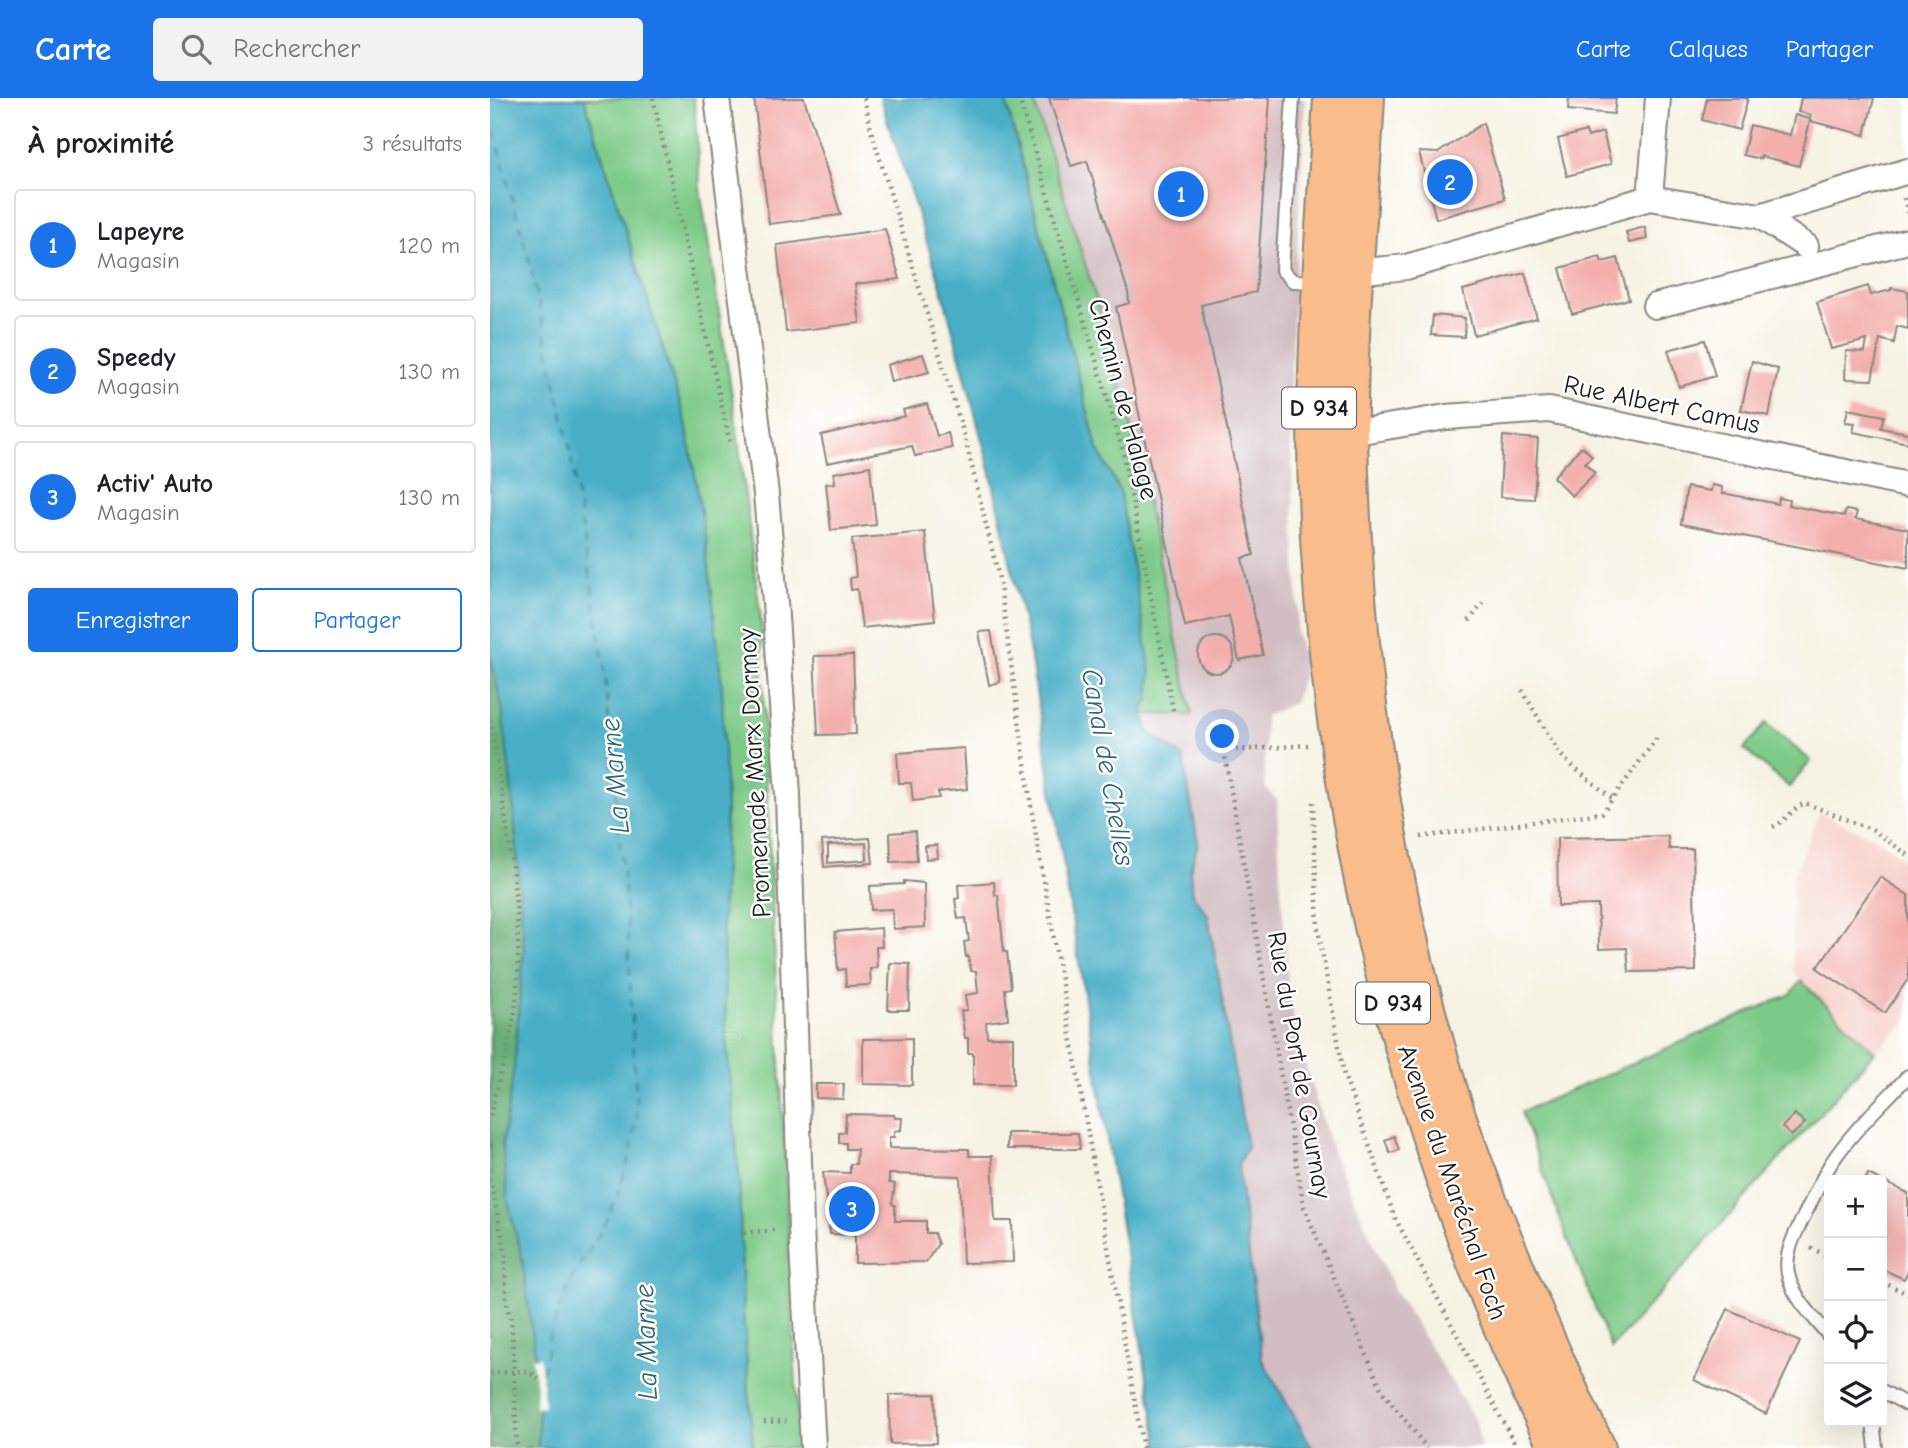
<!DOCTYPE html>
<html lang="fr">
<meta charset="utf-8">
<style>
:root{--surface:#fff;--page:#f2f2f2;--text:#202124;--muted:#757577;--line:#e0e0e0;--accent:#1a73e8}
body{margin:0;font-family:"Comic Neue",sans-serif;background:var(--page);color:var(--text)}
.controls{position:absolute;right:21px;bottom:21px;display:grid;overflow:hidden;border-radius:7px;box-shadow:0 7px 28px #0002}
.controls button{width:63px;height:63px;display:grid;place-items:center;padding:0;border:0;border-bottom:2px solid var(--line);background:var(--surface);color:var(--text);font:35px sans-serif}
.you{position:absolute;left:733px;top:639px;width:24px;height:24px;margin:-18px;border:5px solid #fff;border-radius:50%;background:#1a73e8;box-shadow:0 0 0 10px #1a73e833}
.badge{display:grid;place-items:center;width:46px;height:46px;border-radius:50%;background:var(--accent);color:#fff;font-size:23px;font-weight:700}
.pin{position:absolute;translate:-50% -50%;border:4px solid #fff;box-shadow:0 2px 7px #0006}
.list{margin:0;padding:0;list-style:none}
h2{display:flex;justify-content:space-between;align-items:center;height:91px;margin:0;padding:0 28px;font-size:30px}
h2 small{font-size:23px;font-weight:400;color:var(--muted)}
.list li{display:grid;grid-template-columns:46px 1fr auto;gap:21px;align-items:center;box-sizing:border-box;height:112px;margin:0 14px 14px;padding:0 14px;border:2px solid var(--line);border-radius:7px}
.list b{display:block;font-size:26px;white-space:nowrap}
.list p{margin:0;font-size:23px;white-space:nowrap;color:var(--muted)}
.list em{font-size:23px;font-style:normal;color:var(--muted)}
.actions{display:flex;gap:14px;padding:21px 28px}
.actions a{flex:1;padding:16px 0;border:2px solid var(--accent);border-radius:7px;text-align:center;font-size:24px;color:var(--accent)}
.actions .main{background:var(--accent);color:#fff}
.icon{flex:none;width:38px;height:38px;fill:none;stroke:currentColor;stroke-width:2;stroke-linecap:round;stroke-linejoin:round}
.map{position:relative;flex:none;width:1418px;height:1350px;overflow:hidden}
header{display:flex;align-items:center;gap:42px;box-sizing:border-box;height:98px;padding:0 35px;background:var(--accent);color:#fff}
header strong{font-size:33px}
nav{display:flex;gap:38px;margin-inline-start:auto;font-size:24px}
.search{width:490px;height:63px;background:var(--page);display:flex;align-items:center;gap:18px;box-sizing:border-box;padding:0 24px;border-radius:7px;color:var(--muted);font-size:26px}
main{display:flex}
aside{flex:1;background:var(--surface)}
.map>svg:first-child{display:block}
</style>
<header>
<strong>Carte</strong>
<div class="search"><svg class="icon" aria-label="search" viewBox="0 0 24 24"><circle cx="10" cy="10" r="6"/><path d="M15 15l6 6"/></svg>Rechercher</div>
<nav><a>Carte</a><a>Calques</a><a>Partager</a></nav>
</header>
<main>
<aside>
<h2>À proximité<small>3 résultats</small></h2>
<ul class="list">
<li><span class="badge">1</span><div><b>Lapeyre</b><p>Magasin</p></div><em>120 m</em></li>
<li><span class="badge">2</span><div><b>Speedy</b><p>Magasin</p></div><em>130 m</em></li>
<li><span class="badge">3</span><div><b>Activ' Auto</b><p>Magasin</p></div><em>130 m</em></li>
</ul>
<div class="actions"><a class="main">Enregistrer</a><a>Partager</a></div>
</aside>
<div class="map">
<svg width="1418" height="1350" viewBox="0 0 1418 1350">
<rect width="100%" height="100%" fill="#fff"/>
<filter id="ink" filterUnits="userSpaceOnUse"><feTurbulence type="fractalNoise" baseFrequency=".0143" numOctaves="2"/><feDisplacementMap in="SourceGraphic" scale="14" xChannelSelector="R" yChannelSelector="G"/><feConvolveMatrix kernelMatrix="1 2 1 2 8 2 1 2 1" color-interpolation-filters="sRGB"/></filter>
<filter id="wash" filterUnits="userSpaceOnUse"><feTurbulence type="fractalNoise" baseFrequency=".00686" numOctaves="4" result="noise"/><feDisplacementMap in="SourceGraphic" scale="28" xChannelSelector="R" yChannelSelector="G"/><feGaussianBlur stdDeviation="1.57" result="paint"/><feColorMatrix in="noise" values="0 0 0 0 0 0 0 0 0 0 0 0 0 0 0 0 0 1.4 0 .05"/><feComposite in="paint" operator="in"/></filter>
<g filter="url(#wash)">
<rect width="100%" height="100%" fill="#f6f2e3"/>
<polygon fill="#f7d0ca" points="1330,715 1389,742 1418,766 1418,922 1385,954 1303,875 1302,781"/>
<polygon fill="#d2bec2" points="543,0 815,0 799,305 808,510 806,534 815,568 804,605 775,618 775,689 787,702 790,779 798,884 807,940 842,1053 904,1191 986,1324 991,1350 822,1350 772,1261 718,817 702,796 700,773 708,745 669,643 658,634 654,616 702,616 683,532"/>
<g fill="#7dca88" stroke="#4c7352" stroke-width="2">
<polygon points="94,0 204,0 210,91 245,317 271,522 278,721 309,1350 263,1350 253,1213 249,1077 237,950 232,826 236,710 196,324"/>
<polygon points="515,0 543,0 615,229 638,315 702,617 654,616 630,394 607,349"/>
<polygon points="1276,625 1321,663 1299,689 1254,651"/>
<polygon points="1311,883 1385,954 1121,1250 1076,1137 1031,1014 1301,896"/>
</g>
<polygon fill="#66ae74" stroke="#416548" stroke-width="2" points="0,424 43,661 77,1350 0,1350"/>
<g fill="#46aec6" stroke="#316571" stroke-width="2">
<polygon points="0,0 94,0 196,324 216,442 232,587 236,710 232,826 237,950 249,1077 253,1213 263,1350 48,1350 49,1287 32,1160 18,1104 12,1048 24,970 34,852 24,712 12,609 0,558"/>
<polygon points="390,0 515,0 607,349 630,394 661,574 659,602 653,612 658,634 693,659 708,745 700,773 702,796 718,817 757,1049 748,1066 772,1261 822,1350 669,1350 624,1085 539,549 501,376 451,188"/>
</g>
<polygon fill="#f6f2e3" points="50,1259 54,1308 45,1309 46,1288 42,1260"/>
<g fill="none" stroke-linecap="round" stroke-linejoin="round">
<polyline stroke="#316571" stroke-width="2" stroke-dasharray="9 7" stroke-linecap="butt" points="0,18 39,162 79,346 114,566 137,822 147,1018 140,1058 130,1090 117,1123 84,1176 72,1204 58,1243 52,1283"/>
</g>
<g id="blocks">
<g fill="#f3afac" fill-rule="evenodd">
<polygon points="264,0 314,0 351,117 279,126"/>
<polygon points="559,0 780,0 766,194 711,207 764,457 752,460 773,557 749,562 739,518 695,528 626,209 639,205 638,194 597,63 581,68"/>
<polygon points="1079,0 1126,0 1124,16 1078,12"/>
<polygon points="1217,0 1258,0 1249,32 1212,22"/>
<polygon points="1311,0 1384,0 1375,37 1320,23 1309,68 1271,58 1271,61 1253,57 1260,27 1300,37 1305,17 1320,21 1321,17 1308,14"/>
<polygon points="993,25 1015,101 946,121 929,54 948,55"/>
<polygon points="1096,33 1098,39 1113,34 1121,66 1077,78 1068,41"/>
<polygon points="1155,129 1157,141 1139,145 1136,134"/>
<polygon points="395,131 410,181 365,186 370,225 296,234 287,147"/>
<polygon points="1110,159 1112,164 1128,160 1139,201 1082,216 1070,170"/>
<polygon points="1035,175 1047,220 984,237 973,192"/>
<polygon points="1378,188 1381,197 1401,192 1401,190 1418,193 1418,231 1407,228 1404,245 1390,241 1382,282 1355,281 1356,253 1375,254 1377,242 1341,251 1327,204"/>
<polygon points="943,217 975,220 974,239 941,237"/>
<polygon points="1215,242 1225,278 1189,289 1178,252"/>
<polygon points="433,256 439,274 401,284 397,267"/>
<polygon points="1262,263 1288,271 1279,318 1251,312"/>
<polygon points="437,306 447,338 458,335 462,350 425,358 422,348 337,365 331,337 415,318 413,312"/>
<polygon points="1358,311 1394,318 1391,330 1418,335 1418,345 1363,334 1365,325 1355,324"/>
<polygon points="1013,338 1048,341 1044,401 1010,399"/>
<polygon points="1091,349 1093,349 1102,358 1095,365 1105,375 1082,398 1063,379"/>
<polygon points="380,368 386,427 341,432 336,386 345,385 344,375"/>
<polygon points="1222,387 1232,389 1232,395 1288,406 1289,400 1299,402 1298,407 1354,418 1356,412 1367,414 1365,421 1418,431 1418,470 1191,426 1197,389 1221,393"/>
<polygon points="435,434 445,522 372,530 367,491 361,492 360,480 366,479 362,441"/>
<polygon points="501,533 510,584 499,587 489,534"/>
<circle cx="726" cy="557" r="18"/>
<polygon points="363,557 366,636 328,637 324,558"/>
<polygon points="474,650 477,691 448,694 449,700 423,703 421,685 409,685 407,655"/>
<polygon points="425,733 427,763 401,764 400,735"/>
<polygon points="1178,738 1179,751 1203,751 1206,873 1139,874 1137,850 1109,851 1108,807 1068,808 1067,740"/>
<path d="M380 740 383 765 334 769 332 743ZM376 745 377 762 338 765V747Z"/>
<polygon points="447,747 448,760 436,761 435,748"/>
<polygon points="1390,779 1418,797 1418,881 1395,915 1327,870"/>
<polygon points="414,783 434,785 435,829 403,831 402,811 381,812 380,788 414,786"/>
<polygon points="504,784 505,797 508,797 514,854 517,854 521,890 515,891 518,921 496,924 497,939 523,939 523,987 483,987 483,955 478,955 478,940 475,940 471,913 477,912 475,897 488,895 486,873 481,873 478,858 476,859 474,844 479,843 476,820 468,821 465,801 469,800 468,787"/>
<polygon points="391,830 392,849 386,849 387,869 380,871 381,887 356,888 355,871 348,872 345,834"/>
<polygon points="400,865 420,866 419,912 398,912"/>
<polygon points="422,940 422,987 373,986 373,941"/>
<polygon points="326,986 354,986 353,1001 326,1000"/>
<polygon points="356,1016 404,1017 405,1020 412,1020 411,1032 404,1033 404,1039 399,1039 399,1050 479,1051 479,1058 502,1058 505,1123 522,1123 523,1164 473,1165 470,1078 399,1076 399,1085 405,1086 402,1106 405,1107 405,1123 436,1123 436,1135 444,1135 448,1146 436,1164 365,1165 365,1137 340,1136 333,1074 360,1075 360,1066 366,1066 367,1051 356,1051 356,1045 349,1045 349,1035 355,1034"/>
<polygon points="1305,1016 1315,1025 1301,1038 1292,1029"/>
<polygon points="517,1035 588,1035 590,1051 517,1051"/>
<polygon points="904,1038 909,1052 900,1055 895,1042"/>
<polygon points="1378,1076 1391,1082 1375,1082"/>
<polygon points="1392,1083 1418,1095 1418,1173 1414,1181 1392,1171"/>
<polygon points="1238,1211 1310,1244 1276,1316 1204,1282"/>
<polygon points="445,1296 446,1345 400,1346 399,1297"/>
</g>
</g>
</g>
<g filter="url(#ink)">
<use href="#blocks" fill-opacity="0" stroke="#898780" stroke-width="2"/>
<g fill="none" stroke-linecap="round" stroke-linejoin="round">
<defs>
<g id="service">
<polyline points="803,0 792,172 803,183 828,184"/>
<path d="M1339 1238C1324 1219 1303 1200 1298 1176 1294 1156 1305 1136 1313 1120 1322 1102 1330 1084 1340 1067 1361 1034 1391 1007 1418 978"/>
<polyline points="1392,1293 1418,1307"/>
<polyline points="1383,1324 1386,1350"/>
</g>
<g id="minor">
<polyline points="227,0 276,396 285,504 298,697 311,1130 323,1350"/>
<polyline points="1160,100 1168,0"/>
<polyline points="1270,118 1418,73"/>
<path d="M853 177C873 171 895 172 916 169L1160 100 1270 118 1316 148"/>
<polyline points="1165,208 1418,143"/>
<polyline points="846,333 878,332 956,319 1059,312 1418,387"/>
</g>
<g id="primary">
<path d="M843 0C835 146 821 293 830 439 847 755 928 1067 1069 1350"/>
<path d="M875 0C869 111 857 224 858 335 862 558 894 782 959 996 979 1060 1005 1123 1031 1185 1055 1241 1078 1296 1106 1350"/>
</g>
</defs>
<use href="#service" stroke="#898780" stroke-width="16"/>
<use href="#minor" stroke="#898780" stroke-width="28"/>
<use href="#primary" stroke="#898780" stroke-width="42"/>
<g stroke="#898780" stroke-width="4.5" stroke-dasharray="2 5" stroke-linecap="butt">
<polyline points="163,0 240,345"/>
<polyline points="374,0 381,32 475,340 509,480 542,715 653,1350"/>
<polyline points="529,0 632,350 684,617"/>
<polyline points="1414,100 1418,115"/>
<polyline points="979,523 996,501"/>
<polyline points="1032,592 1069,655 1084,670 1122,700"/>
<path d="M0 622 6 653C16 732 33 814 27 894 24 937 8 978 0 1021"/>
<polyline points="818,647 734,653 814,1109 892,1293 937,1350"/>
<polyline points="823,704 828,831 854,977 905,1120 1027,1350"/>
<path d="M1283 729C1296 723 1303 710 1315 705L1383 732 1418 757"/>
<polyline points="931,739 1112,715 1169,637"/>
<polyline points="0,1081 15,1154 16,1201 22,1230 27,1350"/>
<polyline points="254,1135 284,1132"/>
<polyline points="1321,1150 1339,1159"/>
<polyline points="1392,1184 1418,1196"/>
<polyline points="0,1275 37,1273 52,1283"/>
<polyline points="274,1324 296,1323"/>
</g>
<use href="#service" stroke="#fff" stroke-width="12"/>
<use href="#minor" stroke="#fff" stroke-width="24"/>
<use href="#primary" stroke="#f9bc8a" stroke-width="38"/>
</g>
</g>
<g text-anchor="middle" stroke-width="5" stroke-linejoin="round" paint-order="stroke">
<g fill="#fff" stroke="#606060" stroke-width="2">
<rect x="792" y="289.5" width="74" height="41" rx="5"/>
<rect x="866" y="884.5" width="74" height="41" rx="5"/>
</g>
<g font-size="24" font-weight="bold" fill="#1c1c1c">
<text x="829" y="318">D 934</text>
<text x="903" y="913">D 934</text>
</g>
<g font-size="26" fill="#1c1c1c" stroke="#fff">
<text transform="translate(634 301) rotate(75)" y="9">Chemin de Halage</text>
<text transform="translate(1172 306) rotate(12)" y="9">Rue Albert Camus</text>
<text transform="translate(264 675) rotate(-93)" y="9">Promenade Marx Dormoy</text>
<text transform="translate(810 967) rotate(80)" y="9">Rue du Port de Gournay</text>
<text transform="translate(963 1084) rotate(71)" y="9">Avenue du Maréchal Foch</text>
</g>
<g font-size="28" font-style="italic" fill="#316571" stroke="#fff">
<text transform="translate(619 669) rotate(80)" y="10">Canal de Chelles</text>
<text transform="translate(124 678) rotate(-95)" y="10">La Marne</text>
<text transform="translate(155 1244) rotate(-92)" y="10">La Marne</text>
</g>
</g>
</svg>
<div class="controls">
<button>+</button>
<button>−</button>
<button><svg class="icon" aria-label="locate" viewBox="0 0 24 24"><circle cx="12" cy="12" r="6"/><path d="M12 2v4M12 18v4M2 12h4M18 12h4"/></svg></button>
<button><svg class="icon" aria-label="layers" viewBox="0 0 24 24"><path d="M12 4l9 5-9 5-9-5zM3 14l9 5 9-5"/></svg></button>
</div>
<div class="you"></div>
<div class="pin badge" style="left:691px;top:96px">1</div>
<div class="pin badge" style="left:960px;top:84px">2</div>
<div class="pin badge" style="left:362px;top:1111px">3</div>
</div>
</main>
